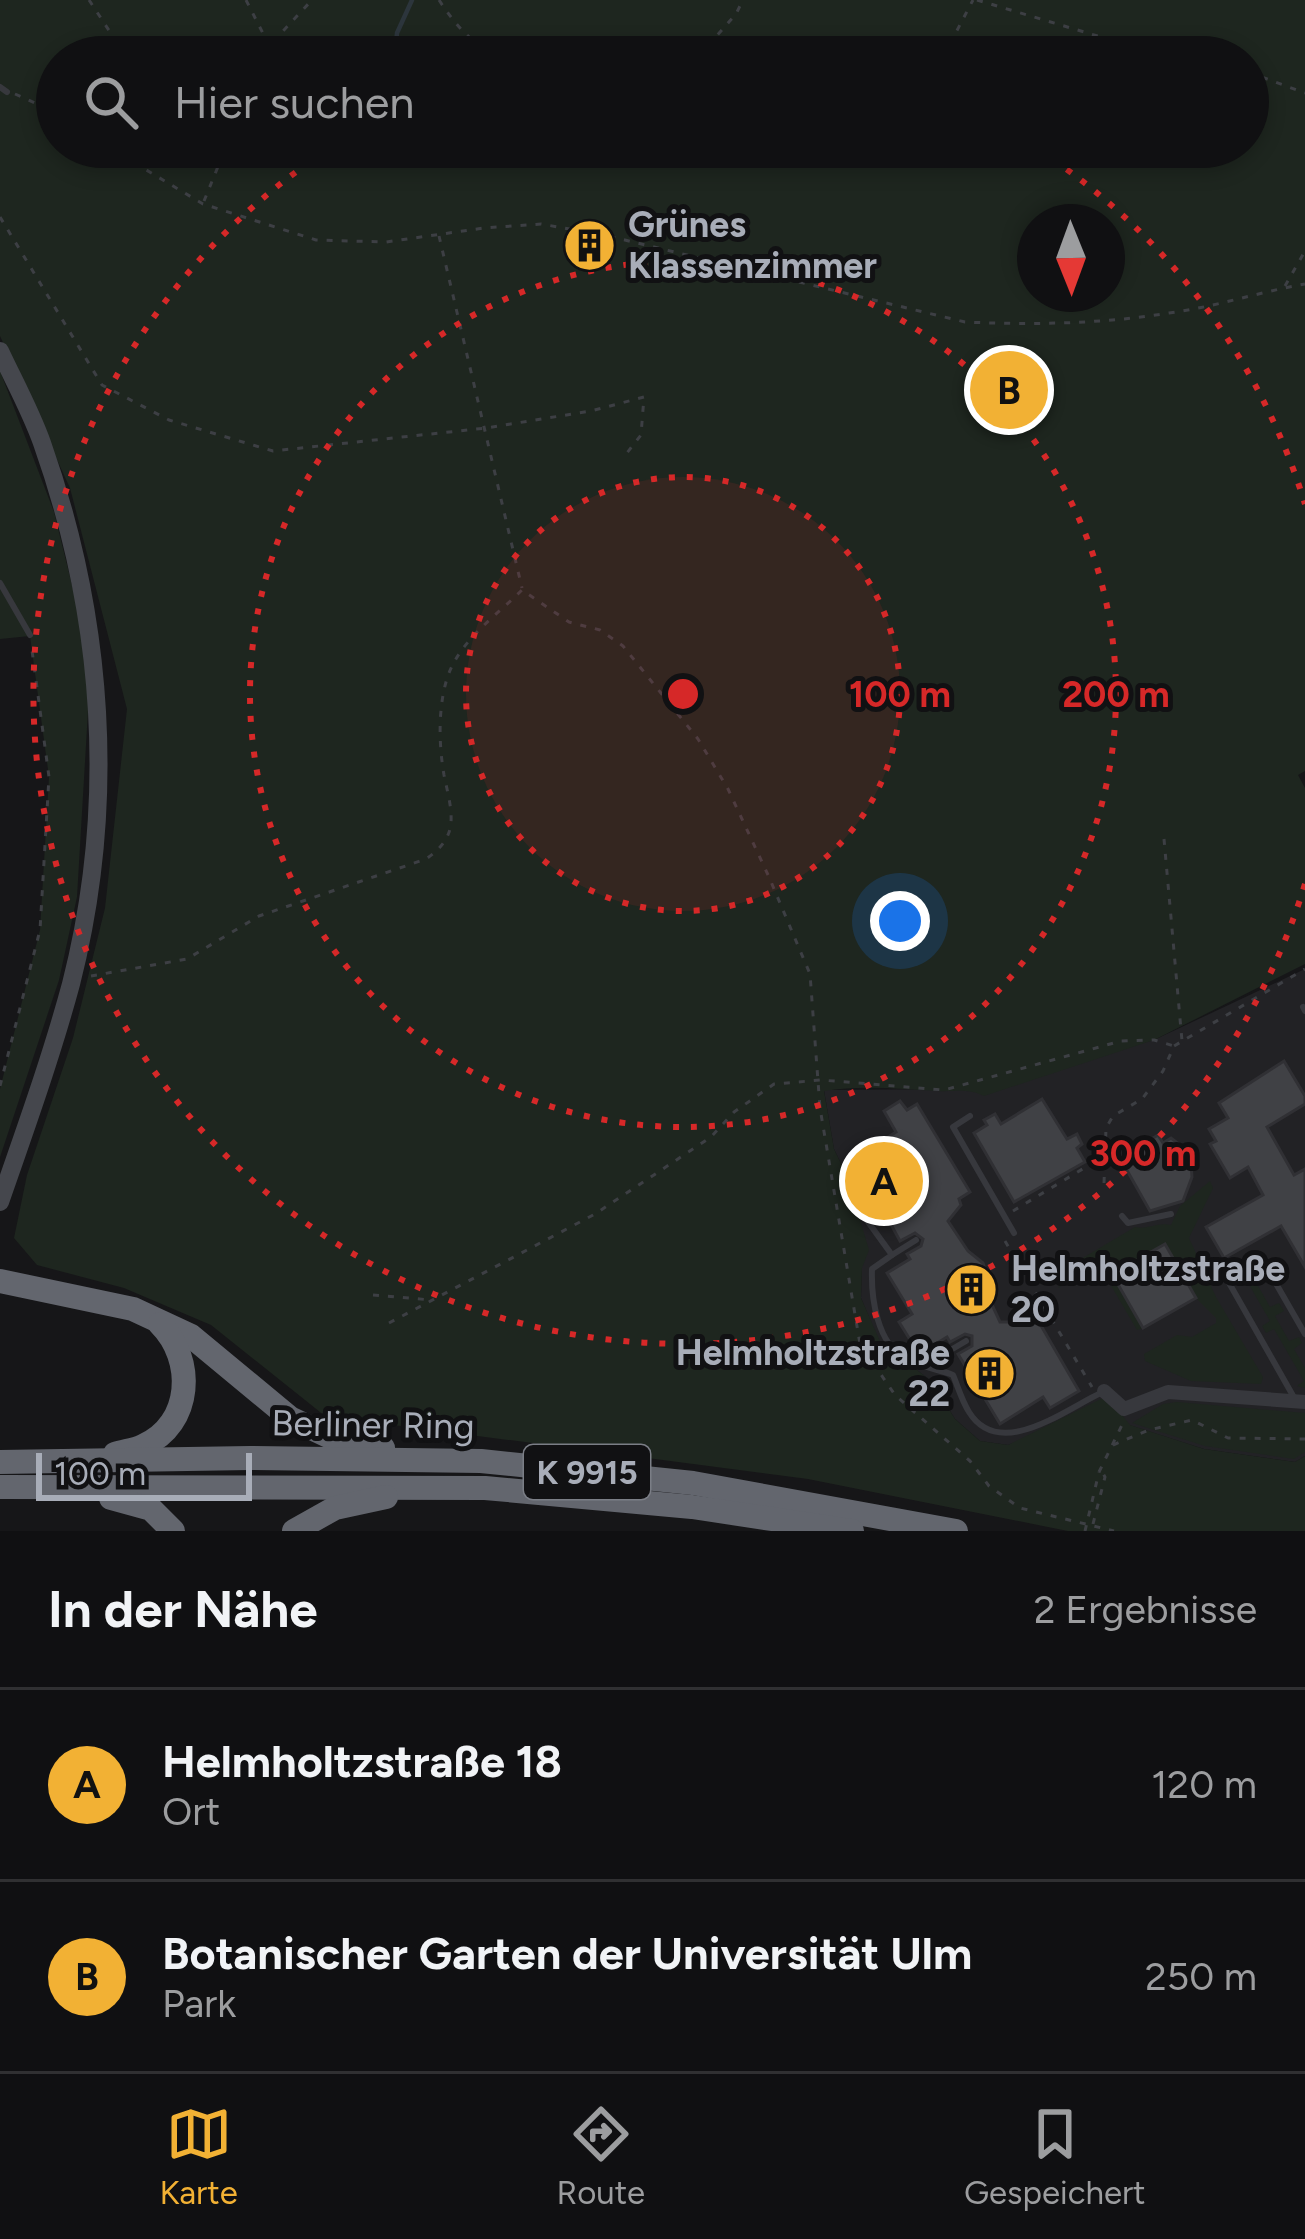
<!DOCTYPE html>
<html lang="de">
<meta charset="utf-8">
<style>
:root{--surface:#101012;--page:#1e1e20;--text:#f1f3f6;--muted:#9c9d9f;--line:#303032;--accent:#f2b134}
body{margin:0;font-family:Figtree,sans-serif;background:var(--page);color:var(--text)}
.compass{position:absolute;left:1017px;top:204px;width:108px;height:108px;border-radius:50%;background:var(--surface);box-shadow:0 6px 18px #0003;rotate:179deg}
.scale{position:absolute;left:36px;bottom:30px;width:216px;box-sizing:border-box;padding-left:12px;border:6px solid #a8adb8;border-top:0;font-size:33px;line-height:42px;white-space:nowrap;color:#a8adb8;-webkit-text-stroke:9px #111113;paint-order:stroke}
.you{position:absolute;left:900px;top:921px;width:42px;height:42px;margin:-30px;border:9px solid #fff;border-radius:50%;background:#1a73e8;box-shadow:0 0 0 18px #1a73e833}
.badge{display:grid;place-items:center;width:78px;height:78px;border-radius:50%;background:var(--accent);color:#111;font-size:39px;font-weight:700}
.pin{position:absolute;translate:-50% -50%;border:6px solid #fff;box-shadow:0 3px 12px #0006}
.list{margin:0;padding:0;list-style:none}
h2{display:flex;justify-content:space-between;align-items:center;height:156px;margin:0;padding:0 48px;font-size:51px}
h2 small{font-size:39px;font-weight:400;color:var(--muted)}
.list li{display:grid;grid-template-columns:78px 1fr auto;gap:36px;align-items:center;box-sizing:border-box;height:192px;padding:0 48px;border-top:3px solid var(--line)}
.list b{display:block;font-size:45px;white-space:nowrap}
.list p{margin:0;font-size:39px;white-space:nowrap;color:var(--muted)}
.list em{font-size:39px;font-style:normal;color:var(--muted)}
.icon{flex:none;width:66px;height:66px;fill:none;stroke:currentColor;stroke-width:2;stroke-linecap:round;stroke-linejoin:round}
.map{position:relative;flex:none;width:1305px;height:1531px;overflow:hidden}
.search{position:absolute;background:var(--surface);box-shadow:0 6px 18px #0003;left:36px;right:36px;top:36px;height:132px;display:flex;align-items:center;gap:30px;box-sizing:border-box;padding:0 42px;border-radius:66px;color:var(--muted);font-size:45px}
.sheet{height:540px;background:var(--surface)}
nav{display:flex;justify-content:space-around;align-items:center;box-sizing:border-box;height:168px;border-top:3px solid var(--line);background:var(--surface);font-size:33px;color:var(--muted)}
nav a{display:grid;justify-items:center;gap:6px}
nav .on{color:var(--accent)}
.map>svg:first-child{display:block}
</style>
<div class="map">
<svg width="1305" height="1531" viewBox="0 0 1305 1531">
<rect width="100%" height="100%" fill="#161618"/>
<polygon fill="#222225" points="1305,969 1305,1456 1295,1462 1204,1449 1129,1425 1032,1436 1008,1445 980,1441 955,1419 931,1381 879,1341 861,1298 862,1268 847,1176 834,1149 824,1090 969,1089 1154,1040"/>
<g fill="#1e261f" fill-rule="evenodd">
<path d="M0 0H1305V771L1298 775 1305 788V964L1154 1040 984 1096C967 1088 956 1092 938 1091 900 1089 862 1085 824 1091L834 1149 847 1176 869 1250 862 1268 861 1298 880 1341 931 1381 955 1419 980 1441 1008 1445 1107 1396 1130 1425 1204 1449 1295 1462 1305 1456V1531H1068L808 1479 325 1416 211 1325 124 1288 37 1265 14 1238 27 1175 73 1038 105 908 127 709 70 488 0 336ZM57 57H1248V147H57ZM1035 222H1107V294H1035Z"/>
<polygon points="0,371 54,512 86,642 88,711 77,897 59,980 0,1157 0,1089 40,930 49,777 30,636 0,639"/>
<path d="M1210 1181 1213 1188 1189 1238 1216 1297 1263 1377 1261 1384 1191 1381 1145 1361 1144 1354 1177 1335 1192 1337 1216 1323V1318L1196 1298 1165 1244 1112 1274 1143 1328 1137 1330 1099 1265 1058 1288 1076 1262 1135 1227C1148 1230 1157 1222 1171 1225L1180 1206Z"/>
<polygon points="1253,1265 1261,1272 1253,1277 1270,1307 1279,1303 1284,1311 1275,1316 1289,1341 1299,1337 1302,1343 1294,1349 1305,1368 1305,1388 1297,1386 1304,1381 1274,1329 1266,1333 1262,1326 1270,1321 1247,1281 1239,1285 1236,1279"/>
<polygon points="1177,1402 1305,1413 1305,1452 1294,1459 1205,1446 1132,1423 1163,1404"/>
</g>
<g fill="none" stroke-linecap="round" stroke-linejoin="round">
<polyline stroke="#2c353c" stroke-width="4.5" points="395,55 397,33 412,0"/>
</g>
<g fill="#404145" stroke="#303034" stroke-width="3">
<polygon points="1284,1061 1305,1096 1305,1104 1267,1127 1294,1175 1305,1169 1305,1267 1281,1226 1224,1258 1206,1227 1263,1195 1248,1167 1230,1178 1210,1144 1216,1141 1209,1129 1228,1118 1219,1103"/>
<polygon points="1042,1099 1067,1139 1077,1134 1082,1144 1077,1148 1085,1162 1014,1202 974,1133 987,1125 984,1120 995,1114 1001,1124"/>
<polygon points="900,1101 907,1110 917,1104 970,1192 959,1199 961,1205 948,1221 968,1251 983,1263 993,1293 988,1296 1000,1322 1014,1322 1019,1316 1024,1322 1036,1317 1079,1391 1050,1408 1043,1397 1000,1424 958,1354 972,1346 972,1336 965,1334 950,1342 947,1337 919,1354 899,1322 912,1314 887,1273 910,1259 907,1254 921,1246 923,1239 915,1233 900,1241 864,1175 857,1171 869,1164 862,1154 896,1132 884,1111"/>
<polygon points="1158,1135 1163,1143 1171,1138 1183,1147 1191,1162 1192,1177 1183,1201 1150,1211 1120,1158"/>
<polygon points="1165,1244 1196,1298 1143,1328 1112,1274"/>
</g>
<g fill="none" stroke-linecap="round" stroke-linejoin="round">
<g stroke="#3d3f44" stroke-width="3" stroke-dasharray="6 9" stroke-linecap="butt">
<polyline points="89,0 114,38 133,57"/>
<polyline points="246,0 271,49"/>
<path d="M439 0C456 26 475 49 506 57"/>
<polyline points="977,0 1168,57"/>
<polyline points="95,57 112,39"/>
<polyline points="269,57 283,31 312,0"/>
<polyline points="698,57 736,14 743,0"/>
<polyline points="943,57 973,0"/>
<polyline points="1096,57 1106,39"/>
<polyline points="1248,72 1305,93"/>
<polyline points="15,94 57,113"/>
<polyline points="46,105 57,94"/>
<path d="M108 147 203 204 316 240 386 242 484 228 541 224 604 235 965 322C1033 325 1101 324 1169 313 1215 307 1259 292 1305 284"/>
<polyline points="204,201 226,147"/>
<polyline points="0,217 102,385 169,420 273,451 486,428 591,411 644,397 641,435 623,458"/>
<polyline points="439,236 522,588"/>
<polyline points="1285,286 1305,251"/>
<polyline points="1164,839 1182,1041"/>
<path d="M91 976 187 959 259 916 426 859C439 850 450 839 451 822 452 807 447 790 444 775 439 746 438 711 446 682 457 642 494 618 522 590L569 622 600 630 623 646 698 739 728 789 769 877 810 974 820 1108 860 1344 895 1395 970 1461 989 1486 1020 1508 1114 1531"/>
<polyline points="0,1086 40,930 49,777 31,643"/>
<polyline points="1104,1183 1106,1128 1113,1116 1142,1099 1163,1071 1174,1046 1305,969"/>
<polyline points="1013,1211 1104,1156"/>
<polyline points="1005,1241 1092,1387"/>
<polyline points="373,1295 431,1300"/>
<polyline points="389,1323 595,1214 711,1137 734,1112 774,1084 821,1080 944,1090 1121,1041 1154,1040 1174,1046"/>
<polyline points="1113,1445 1149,1430 1192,1420 1228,1438 1305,1439"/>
<polyline points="1099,1472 1122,1425"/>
<polyline points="1093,1524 1105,1477 1101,1470"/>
</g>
<g stroke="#37383d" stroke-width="6">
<polyline points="0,87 7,92"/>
<polyline points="0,583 30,635"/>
<polyline points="1303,1007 1305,1011"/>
<polyline points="970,1116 953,1127 1014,1233"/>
<path d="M858 1180V1208L892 1255 872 1269C871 1298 877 1344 906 1359 920 1367 938 1369 953 1375 958 1387 962 1401 969 1412 1000 1462 1067 1408 1101 1393"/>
<polyline points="1122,1216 1128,1223 1171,1214"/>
<polyline points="892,1255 916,1240"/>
<polyline points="941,1370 949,1351 966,1341"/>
<polyline points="1296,1401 1224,1274 1259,1254 1305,1334"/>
</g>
<polyline stroke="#37383d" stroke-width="14" points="1104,1391 1124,1409 1168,1392 1305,1402"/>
<path stroke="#45474d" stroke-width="18" d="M0 351C14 381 31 412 42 443 104 618 117 804 71 984 51 1058 25 1130 0 1202"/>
<g stroke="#63666e" stroke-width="24">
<polyline points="0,1281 133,1309 191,1336 290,1418 328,1436 383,1448"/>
<path d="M115 1454C124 1451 135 1450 143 1446 193 1424 195 1359 160 1324"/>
<polyline points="0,1462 250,1458 481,1461 693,1483 956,1531"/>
<polyline points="0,1487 485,1488 692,1507 852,1531"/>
<polyline points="111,1498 151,1509 173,1531"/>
<polyline points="294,1531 335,1508 386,1497"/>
</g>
<polyline stroke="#3d3f44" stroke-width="3" stroke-dasharray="6 9" stroke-linecap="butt" points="1085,1531 1099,1472"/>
</g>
<circle cx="683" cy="694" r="217" fill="#d62828" fill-opacity=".12"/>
<g fill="none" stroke="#d62828" stroke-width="6" stroke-dasharray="6 12">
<circle cx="683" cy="694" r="217"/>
<circle cx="683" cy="694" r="433"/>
<path d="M1305 884A650 650 0 1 1 329 149M559 56A650 650 0 0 1 807 56M1037 149A650 650 0 0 1 1305 504"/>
</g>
<defs>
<symbol id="building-disc" viewBox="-11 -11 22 22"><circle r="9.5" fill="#f2b134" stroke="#111113"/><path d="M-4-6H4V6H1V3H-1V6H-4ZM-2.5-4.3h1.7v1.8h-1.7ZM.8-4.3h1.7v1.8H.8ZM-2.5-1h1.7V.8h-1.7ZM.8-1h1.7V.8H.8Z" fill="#111"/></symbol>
</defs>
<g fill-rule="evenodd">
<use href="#building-disc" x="560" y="216" width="59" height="59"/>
<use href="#building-disc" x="942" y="1260" width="59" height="59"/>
<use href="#building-disc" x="960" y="1344" width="59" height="59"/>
</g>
<g text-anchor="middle" stroke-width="10" stroke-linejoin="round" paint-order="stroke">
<rect fill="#111113" stroke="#7b7e86" stroke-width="3" x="524" y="1445" width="126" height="54" rx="9"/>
<g font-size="33" font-weight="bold" fill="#a8adb8">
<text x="587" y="1484">K 9915</text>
</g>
<g font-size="36" font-weight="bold" fill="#a8adb8" stroke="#111113" text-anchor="start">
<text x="628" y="237">Grünes<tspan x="628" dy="41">Klassenzimmer</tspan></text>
<text x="1011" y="1281">Helmholtzstraße<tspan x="1011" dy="41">20</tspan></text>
<text x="950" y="1365" text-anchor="end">Helmholtzstraße<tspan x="950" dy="41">22</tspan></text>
</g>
<g font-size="36" fill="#a8adb8" stroke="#111113">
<text transform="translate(373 1424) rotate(1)" y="13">Berliner Ring</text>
</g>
</g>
<circle cx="683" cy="694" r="18" fill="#d62828" stroke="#111113" stroke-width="6"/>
<g font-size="36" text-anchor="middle" font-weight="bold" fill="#d62828" stroke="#111113" stroke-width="10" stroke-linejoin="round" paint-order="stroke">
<text x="900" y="707">100 m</text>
<text x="1116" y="707">200 m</text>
<text x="1143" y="1166">300 m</text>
</g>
</svg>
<svg class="compass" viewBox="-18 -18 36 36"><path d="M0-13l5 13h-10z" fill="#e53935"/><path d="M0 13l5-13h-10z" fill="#9c9d9f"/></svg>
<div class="scale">100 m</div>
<div class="you"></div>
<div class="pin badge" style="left:884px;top:1181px">A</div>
<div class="pin badge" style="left:1009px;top:390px">B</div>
<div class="search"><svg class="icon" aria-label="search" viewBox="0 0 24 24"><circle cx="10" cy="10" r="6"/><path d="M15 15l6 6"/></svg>Hier suchen</div>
</div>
<section class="sheet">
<h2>In der Nähe<small>2 Ergebnisse</small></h2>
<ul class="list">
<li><span class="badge">A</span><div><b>Helmholtzstraße 18</b><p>Ort</p></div><em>120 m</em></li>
<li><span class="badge">B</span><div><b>Botanischer Garten der Universität Ulm</b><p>Park</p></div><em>250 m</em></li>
</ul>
</section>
<nav>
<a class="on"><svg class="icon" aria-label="map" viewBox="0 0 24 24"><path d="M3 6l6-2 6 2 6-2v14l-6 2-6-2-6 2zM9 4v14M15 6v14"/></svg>Karte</a>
<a><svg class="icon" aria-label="directions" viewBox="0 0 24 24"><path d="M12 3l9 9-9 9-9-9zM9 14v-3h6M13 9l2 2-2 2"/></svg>Route</a>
<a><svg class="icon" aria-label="saved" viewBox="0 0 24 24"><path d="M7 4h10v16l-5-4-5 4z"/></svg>Gespeichert</a>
</nav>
